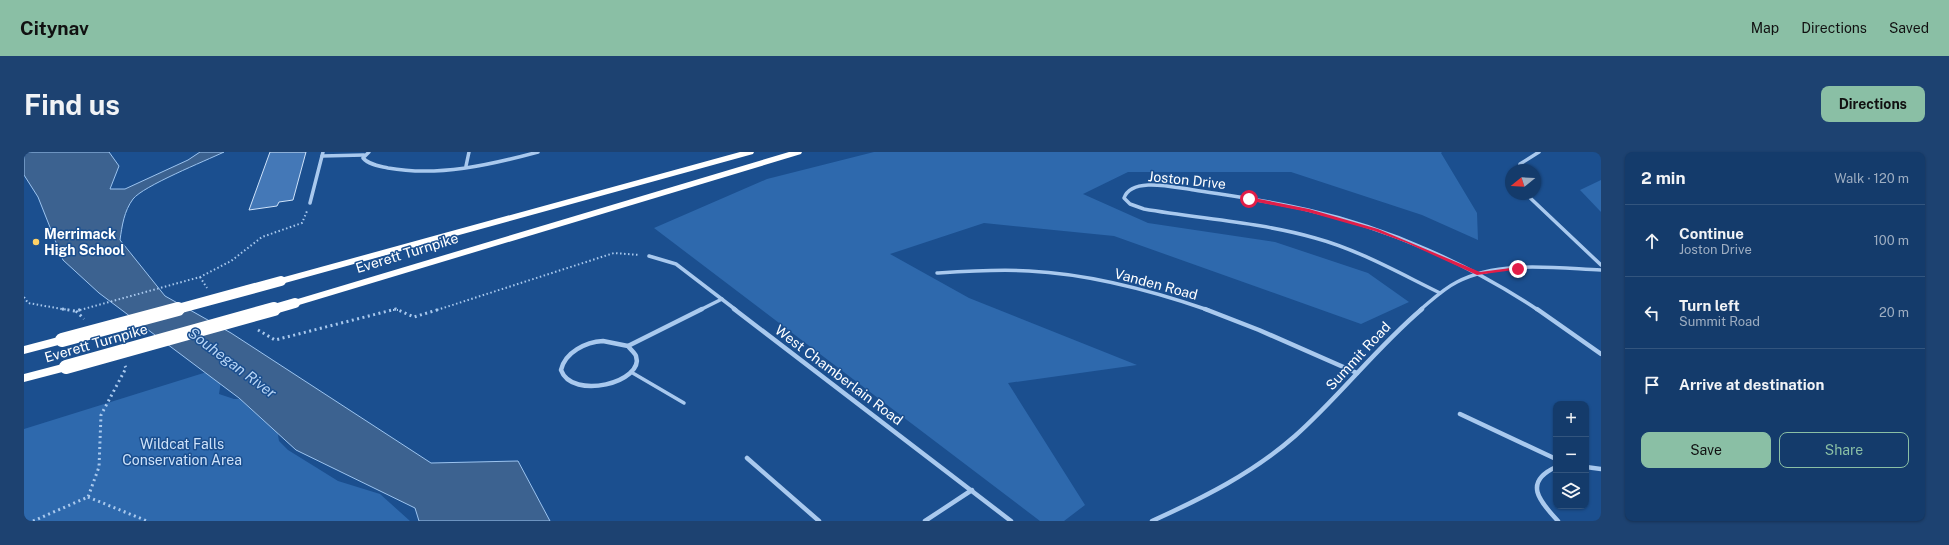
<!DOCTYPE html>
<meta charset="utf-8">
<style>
:root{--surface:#143b6b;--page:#1d4271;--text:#f1f3f6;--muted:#9dadc1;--line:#33557e;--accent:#8abfa5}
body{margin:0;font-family:"Public Sans",sans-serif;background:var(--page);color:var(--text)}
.controls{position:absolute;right:12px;bottom:12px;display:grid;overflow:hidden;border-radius:8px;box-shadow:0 1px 3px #0004}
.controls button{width:36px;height:36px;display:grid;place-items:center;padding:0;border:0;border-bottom:1px solid var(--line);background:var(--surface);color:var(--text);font:20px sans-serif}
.compass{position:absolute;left:1481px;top:12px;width:36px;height:36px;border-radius:50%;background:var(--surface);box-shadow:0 1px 3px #0004;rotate:252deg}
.stop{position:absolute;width:12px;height:12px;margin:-9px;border:3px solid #e11d48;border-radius:50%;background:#fff}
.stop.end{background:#e11d48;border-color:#fff;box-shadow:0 1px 4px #0008}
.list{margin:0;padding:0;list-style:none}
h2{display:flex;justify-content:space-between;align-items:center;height:52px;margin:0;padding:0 16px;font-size:17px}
h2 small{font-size:13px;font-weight:400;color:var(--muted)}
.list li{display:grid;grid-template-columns:26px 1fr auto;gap:12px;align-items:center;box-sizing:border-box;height:72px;padding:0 16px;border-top:1px solid var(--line)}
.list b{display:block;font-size:15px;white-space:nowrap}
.list p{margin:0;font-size:13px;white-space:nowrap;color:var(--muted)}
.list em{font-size:13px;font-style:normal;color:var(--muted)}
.actions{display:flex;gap:8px;padding:12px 16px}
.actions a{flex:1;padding:9px 0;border:1px solid var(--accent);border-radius:8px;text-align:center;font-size:14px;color:var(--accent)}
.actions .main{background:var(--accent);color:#111}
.icon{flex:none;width:22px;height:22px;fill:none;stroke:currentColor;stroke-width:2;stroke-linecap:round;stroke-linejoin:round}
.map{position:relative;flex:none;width:1577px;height:369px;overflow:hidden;border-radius:8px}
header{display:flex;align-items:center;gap:24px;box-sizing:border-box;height:56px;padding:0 20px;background:var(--accent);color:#111}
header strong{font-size:19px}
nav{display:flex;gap:22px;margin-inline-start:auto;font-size:14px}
.intro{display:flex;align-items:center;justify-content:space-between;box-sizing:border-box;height:96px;padding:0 24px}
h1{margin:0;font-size:28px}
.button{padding:10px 18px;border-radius:8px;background:var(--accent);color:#111;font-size:14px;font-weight:700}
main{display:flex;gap:24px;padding:0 24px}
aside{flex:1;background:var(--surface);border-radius:8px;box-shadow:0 1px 3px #0004}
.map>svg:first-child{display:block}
</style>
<header>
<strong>Citynav</strong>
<nav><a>Map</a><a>Directions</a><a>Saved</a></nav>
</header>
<div class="intro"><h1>Find us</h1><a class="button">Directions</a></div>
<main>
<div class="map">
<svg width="1577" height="369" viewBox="0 0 1577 369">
<rect width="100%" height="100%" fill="#1b4f8f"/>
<g fill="#2e69ad">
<polygon points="850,0 1418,0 1417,1 1453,61 1454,88 1398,63 1267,20 1104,20 1059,42 1124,71 1251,90 1344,121 1385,150 1337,172 1090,84 960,71 866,102 945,146 1113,213 984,231 1061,353 1040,369 1016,369 630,76 743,27"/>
<polygon points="1577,28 1577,60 1556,38"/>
<polygon points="186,219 197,229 195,242 210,247 224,247 253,277 255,289 264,298 314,329 356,342 386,369 0,369 0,277"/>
</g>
<path fill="#3c6290" stroke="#9cc4f0" d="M0 0H85L95 14 86 37H101L164 8 176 0H200C181 9 119 34 109 47 100 59 98 74 96 88L141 144 207 181 407 311 494 309 526 369H395L391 356 272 298 215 246 75 141 39 108 14 45 0 23Z"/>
<polygon fill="#4478b7" stroke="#cfe3fa" points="246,0 282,0 269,48 255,50 253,54 225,58"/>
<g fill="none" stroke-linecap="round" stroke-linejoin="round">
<g stroke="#a9c9ee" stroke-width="2" stroke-dasharray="1.5 2.5" stroke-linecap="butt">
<polyline points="176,125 183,136"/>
<polyline points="0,145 4,151 44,158"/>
<polyline points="56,158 176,125 207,109 238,85 278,71 283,59"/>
<polyline points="369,158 374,158"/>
<polyline points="413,158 590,101 616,103"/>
</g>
<g stroke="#a9c9ee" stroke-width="3" stroke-dasharray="2 3.5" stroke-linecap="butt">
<polyline points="38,157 51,159 59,157"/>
<polyline points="52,159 60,167"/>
<polyline points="234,178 251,188 372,157 390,165 416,157"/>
<polyline points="64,345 123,369"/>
<polyline points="9,369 64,345 75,315 77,263 102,216 101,214"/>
</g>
<polyline stroke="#a9c9ee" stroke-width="3.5" points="607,220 660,251"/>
<g stroke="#a9c9ee" stroke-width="3.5">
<path d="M345 0 339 6C345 13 356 14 364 16 414 25 466 13 514 0"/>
<polyline points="298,4 340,3"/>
<polyline points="442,14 445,0"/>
<polyline points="1495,18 1496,12 1515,0"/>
<polyline points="1502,42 1577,113"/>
<polyline points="286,51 299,0"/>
<polyline points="625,104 652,112 712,158"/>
<path d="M913 121C944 119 974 117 1005 119 1066 122 1126 138 1184 158"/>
<path d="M1416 141C1375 121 1335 98 1291 86 1235 70 1177 67 1120 57L1106 52 1100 46C1108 24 1152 36 1170 38 1208 44 1246 49 1284 58 1364 76 1445 112 1514 158"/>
<polyline points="676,158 698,147"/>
<path d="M1396 158C1408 148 1419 137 1433 130 1475 108 1531 116 1577 118"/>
</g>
<g stroke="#a9c9ee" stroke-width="4.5">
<polyline points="710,157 987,369"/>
<polyline points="1181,157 1235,178 1333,221"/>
<polyline points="1513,157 1577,202"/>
<path d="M579 189 604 194C606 197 611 201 612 204 621 230 548 249 537 218 541 200 562 190 579 189Z"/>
<polyline points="604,194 678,157"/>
<polyline points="1436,262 1532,307"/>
<polyline points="723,306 795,369"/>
<path d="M1532 315C1499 330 1515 349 1534 369"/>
<polyline points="1562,315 1577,317"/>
<polyline points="901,369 948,338"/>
<path d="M1128 369C1179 346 1229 321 1271 284 1316 244 1352 196 1398 157"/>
</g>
<g fill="#fff" fill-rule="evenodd">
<polygon points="716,0 730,0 729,2 261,131 253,131 252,129 253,127"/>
<polygon points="765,0 778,0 777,2 275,153 271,154 265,151 267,149"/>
<polygon points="38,184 44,188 42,191 0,202 0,194"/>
<polygon points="42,211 46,212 48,215 46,218 0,230 0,222"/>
</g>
<g stroke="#fff" stroke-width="10">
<polyline points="150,158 257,129"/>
<polyline points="247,158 271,151"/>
</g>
<g stroke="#fff" stroke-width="14">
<polyline points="38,188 154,157"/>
<polyline points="42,215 250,157"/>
</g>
</g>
<polygon fill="#e11d48" points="1225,45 1285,57 1354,77 1456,120 1494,115 1497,117 1453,123 1383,91 1351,79 1284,60 1223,48"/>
<circle fill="#ffd166" stroke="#1b4f8f" stroke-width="1.5" cx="12" cy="90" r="4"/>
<g text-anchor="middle" stroke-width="3" stroke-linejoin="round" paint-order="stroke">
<g font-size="14" fill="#fff" stroke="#1b4f8f">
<text transform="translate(1163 28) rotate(6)" y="5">Joston Drive</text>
<text transform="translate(383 101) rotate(-17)" y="5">Everett Turnpike</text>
<text transform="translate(1132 132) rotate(15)" y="5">Vanden Road</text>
<text transform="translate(72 191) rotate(-16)" y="5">Everett Turnpike</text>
<text transform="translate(1334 204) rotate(-47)" y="5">Summit Road</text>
<text transform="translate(815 223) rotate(37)" y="5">West Chamberlain Road</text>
</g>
<g font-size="14" font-weight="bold" fill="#fff" stroke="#1b4f8f" text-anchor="start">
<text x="20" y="87">Merrimack<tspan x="20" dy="16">High School</tspan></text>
</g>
<g font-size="14" fill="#cfe3fa" stroke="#1b4f8f">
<text x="158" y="297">Wildcat Falls<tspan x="158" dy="16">Conservation Area</tspan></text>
</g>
<g font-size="15" font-style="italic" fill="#b5d3f5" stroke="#1b4f8f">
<text transform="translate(208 211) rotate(37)" y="5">Souhegan River</text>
</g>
</g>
</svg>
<div class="controls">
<button>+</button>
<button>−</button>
<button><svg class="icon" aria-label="layers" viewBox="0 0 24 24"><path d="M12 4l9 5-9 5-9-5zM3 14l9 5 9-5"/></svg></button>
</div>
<svg class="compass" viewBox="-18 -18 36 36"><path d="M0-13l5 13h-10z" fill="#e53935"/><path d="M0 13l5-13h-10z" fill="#9dadc1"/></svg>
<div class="stop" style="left:1225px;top:47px"></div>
<div class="stop end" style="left:1494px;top:117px"></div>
</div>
<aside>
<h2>2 min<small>Walk · 120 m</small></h2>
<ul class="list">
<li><svg class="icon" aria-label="ahead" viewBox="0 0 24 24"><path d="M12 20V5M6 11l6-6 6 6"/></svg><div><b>Continue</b><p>Joston Drive</p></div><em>100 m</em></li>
<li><svg class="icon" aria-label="left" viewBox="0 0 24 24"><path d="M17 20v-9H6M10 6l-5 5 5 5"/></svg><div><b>Turn left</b><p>Summit Road</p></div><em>20 m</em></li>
<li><svg class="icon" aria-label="arrive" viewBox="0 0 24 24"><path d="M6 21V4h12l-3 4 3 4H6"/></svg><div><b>Arrive at destination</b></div></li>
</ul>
<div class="actions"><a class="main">Save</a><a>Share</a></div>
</aside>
</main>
